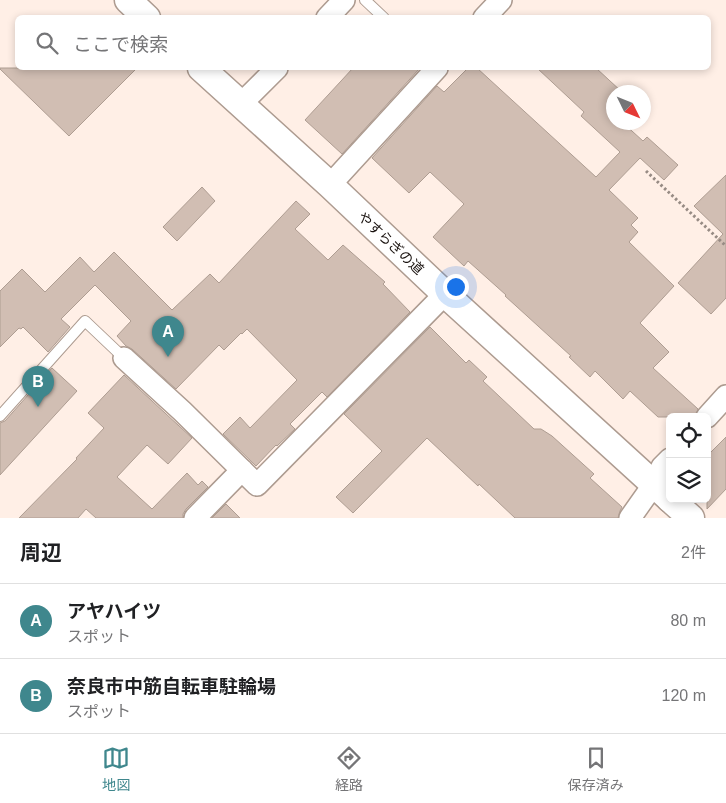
<!DOCTYPE html>
<html lang="ja">
<meta charset="utf-8">
<style>
:root{--surface:#fff;--page:#f6f6f6;--text:#202124;--muted:#757577;--line:#e0e0e0;--accent:#3f878d}
body{margin:0;font-family:Arial,"Noto Sans JP",sans-serif;background:var(--page);color:var(--text)}
.controls{position:absolute;right:15px;bottom:15px;display:grid;overflow:hidden;border-radius:8px;box-shadow:0 2px 8px #0003}
.controls button{width:45px;height:45px;display:grid;place-items:center;padding:0;border:0;border-bottom:1px solid var(--line);background:var(--surface);color:var(--text);font:25px sans-serif}
.compass{position:absolute;left:606px;top:85px;width:45px;height:45px;border-radius:50%;background:var(--surface);box-shadow:0 2px 8px #0003;rotate:133deg}
.you{position:absolute;left:455px;top:286px;width:18px;height:18px;margin:-12px;border:4px solid #fff;border-radius:50%;background:#1a73e8;box-shadow:0 0 0 8px #1a73e833}
.badge{display:grid;place-items:center;width:32px;height:32px;border-radius:50%;background:var(--accent);color:#fff;font-size:16px;font-weight:700}
.pin{position:absolute;translate:-50% -41px;filter:drop-shadow(0 1px 2px #0008)}
.pin::after{content:'';position:absolute;top:26px;width:18px;height:15px;background:inherit;clip-path:polygon(0 0,100% 0,50% 100%)}
.list{margin:0;padding:0;list-style:none}
h2{display:flex;justify-content:space-between;align-items:center;height:65px;margin:0;padding:0 20px;font-size:21px}
h2 small{font-size:16px;font-weight:400;color:var(--muted)}
.list li{display:grid;grid-template-columns:32px 1fr auto;gap:15px;align-items:center;box-sizing:border-box;height:75px;padding:0 20px;border-top:1px solid var(--line)}
.list b{display:block;font-size:19px;white-space:nowrap}
.list p{margin:0;font-size:16px;white-space:nowrap;color:var(--muted)}
.list em{font-size:16px;font-style:normal;color:var(--muted)}
.icon{flex:none;width:28px;height:28px;fill:none;stroke:currentColor;stroke-width:2;stroke-linecap:round;stroke-linejoin:round}
.map{position:relative;flex:none;width:726px;height:518px;overflow:hidden}
.search{position:absolute;background:var(--surface);box-shadow:0 2px 8px #0003;left:15px;right:15px;top:15px;height:55px;display:flex;align-items:center;gap:12px;box-sizing:border-box;padding:0 18px;border-radius:8px;color:var(--muted);font-size:19px}
.sheet{height:215px;background:var(--surface)}
nav{display:flex;justify-content:space-around;align-items:center;box-sizing:border-box;height:70px;border-top:1px solid var(--line);background:var(--surface);font-size:14px;color:var(--muted)}
nav a{display:grid;justify-items:center;gap:2px}
nav .on{color:var(--accent)}
.map>svg:first-child{display:block}
</style>
<div class="map">
<svg width="726" height="518" viewBox="0 0 726 518">
<rect width="100%" height="100%" fill="#ffefe6"/>
<g fill="#d1beb3" stroke="#ae9d92">
<polygon points="0,68 137,68 69,136 0,69"/>
<polygon points="353,68 417,68 419,69 342,154 305,120"/>
<polygon points="468,68 477,68 596,177 620,152 581,116 584,112 537,68 596,68 622,92 614,92 614,101 607,108 614,115 614,122 622,122 643,141 647,137 678,165 664,180 640,158 609,190 638,218 631,225 638,232 629,242 674,286 640,323 669,352 653,368 698,409 695,417 658,417 630,391 623,399 595,371 590,377 569,357 571,356 505,296 506,295 468,261 464,266 433,237 464,204 430,172 409,193 372,158 437,86 444,92"/>
<polygon points="726,175 726,298 711,314 678,283 723,234 694,206"/>
<polygon points="202,187 215,201 177,241 163,227"/>
<polygon points="296,201 310,214 295,229 328,260 343,245 385,282 383,284 410,312 327,397 322,392 290,424 295,429 277,446 276,445 256,466 223,434 240,417 250,428 297,380 247,329 242,334 241,333 224,350 219,345 176,389 132,349 126,346 117,336 131,321 95,285 61,319 70,327 48,352 23,327 21,329 19,328 0,347 0,291 22,269 45,292 80,257 94,272 114,252 172,310 210,274 219,283"/>
<polygon points="430,327 466,363 469,360 487,377 483,381 534,429 541,429 552,436 594,474 590,478 622,507 620,511 618,518 515,518 479,484 478,486 427,438 353,513 336,497 382,451 344,414"/>
<polygon points="52,368 77,391 0,475 0,423 5,421"/>
<polygon points="124,375 192,438 168,464 147,445 117,477 152,509 187,473 198,485 202,481 208,487 186,509 183,514 183,518 96,518 86,509 78,518 19,518 77,459 76,458 104,428 88,413"/>
<polygon points="726,437 726,489 707,509 707,456"/>
<polygon points="226,504 240,518 212,518"/>
</g>
<g fill="none" stroke-linecap="round" stroke-linejoin="round">
<defs>
<g id="service">
<polyline points="365,0 384,18"/>
<polyline points="0,416 85,321 124,358"/>
</g>
<g id="minor">
<polyline points="327,18 344,0"/>
<polyline points="484,18 501,0"/>
<polyline points="241,104 277,68"/>
<polyline points="330,185 437,68"/>
<polyline points="124,358 182,411 257,485 445,294"/>
<polyline points="707,417 726,396"/>
<polyline points="195,518 242,470"/>
<polyline points="630,518 654,484 662,467 670,459"/>
</g>
<g id="tertiary">
<polyline points="128,0 147,18"/>
<polyline points="201,68 330,185 445,294 670,499"/>
<polyline points="670,499 691,518"/>
</g>
</defs>
<use href="#service" stroke="#ad9b90" stroke-width="12"/>
<use href="#minor" stroke="#ad9b90" stroke-width="24"/>
<use href="#tertiary" stroke="#ad9b90" stroke-width="29"/>
<polyline stroke="#978b84" stroke-width="3" stroke-dasharray="2.5 2.5" stroke-linecap="butt" points="646,171 726,246"/>
<use href="#service" stroke="#fff" stroke-width="10"/>
<use href="#minor" stroke="#fff" stroke-width="21"/>
<use href="#tertiary" stroke="#fff" stroke-width="26"/>
</g>
<g text-anchor="middle" stroke-width="5" stroke-linejoin="round" paint-order="stroke">
<g font-size="14" fill="#18110e" stroke="#fff">
<text transform="translate(391 243) rotate(43)" y="5">やすらぎの道</text>
</g>
</g>
</svg>
<div class="controls">
<button><svg class="icon" aria-label="locate" viewBox="0 0 24 24"><circle cx="12" cy="12" r="6"/><path d="M12 2v4M12 18v4M2 12h4M18 12h4"/></svg></button>
<button><svg class="icon" aria-label="layers" viewBox="0 0 24 24"><path d="M12 4l9 5-9 5-9-5zM3 14l9 5 9-5"/></svg></button>
</div>
<svg class="compass" viewBox="-18 -18 36 36"><path d="M0-13l5 13h-10z" fill="#e53935"/><path d="M0 13l5-13h-10z" fill="#757577"/></svg>
<div class="you"></div>
<div class="pin badge" style="left:168px;top:357px">A</div>
<div class="pin badge" style="left:38px;top:407px">B</div>
<div class="search"><svg class="icon" aria-label="search" viewBox="0 0 24 24"><circle cx="10" cy="10" r="6"/><path d="M15 15l6 6"/></svg>ここで検索</div>
</div>
<section class="sheet">
<h2>周辺<small>2件</small></h2>
<ul class="list">
<li><span class="badge">A</span><div><b>アヤハイツ</b><p>スポット</p></div><em>80 m</em></li>
<li><span class="badge">B</span><div><b>奈良市中筋自転車駐輪場</b><p>スポット</p></div><em>120 m</em></li>
</ul>
</section>
<nav>
<a class="on"><svg class="icon" aria-label="map" viewBox="0 0 24 24"><path d="M3 6l6-2 6 2 6-2v14l-6 2-6-2-6 2zM9 4v14M15 6v14"/></svg>地図</a>
<a><svg class="icon" aria-label="directions" viewBox="0 0 24 24"><path d="M12 3l9 9-9 9-9-9zM9 14v-3h6M13 9l2 2-2 2"/></svg>経路</a>
<a><svg class="icon" aria-label="saved" viewBox="0 0 24 24"><path d="M7 4h10v16l-5-4-5 4z"/></svg>保存済み</a>
</nav>
